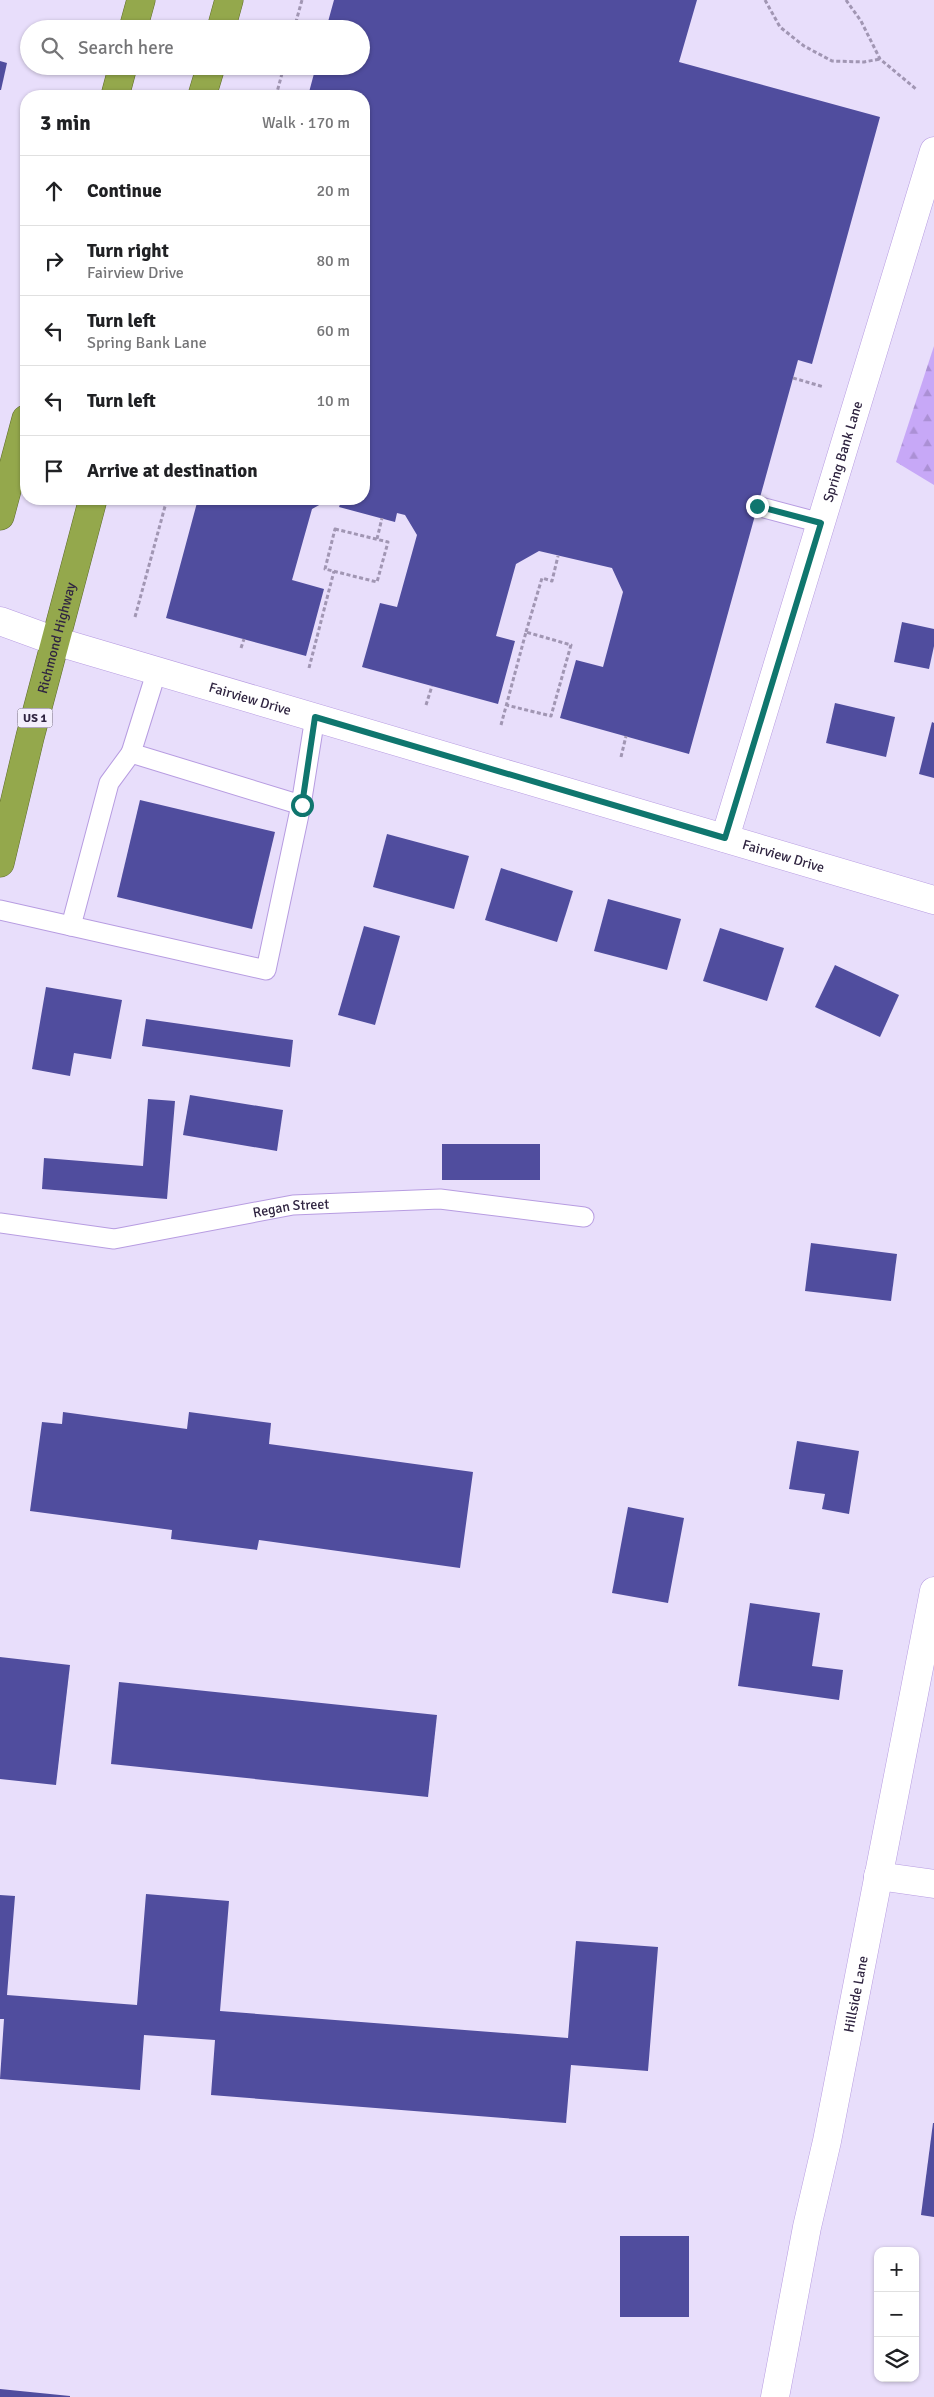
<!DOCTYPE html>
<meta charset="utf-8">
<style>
:root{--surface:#fff;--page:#f6f6f6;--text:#202124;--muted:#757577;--line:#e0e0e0}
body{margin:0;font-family:Signika,sans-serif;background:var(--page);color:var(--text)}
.controls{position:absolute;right:15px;bottom:15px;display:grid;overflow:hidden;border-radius:10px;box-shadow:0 1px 4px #0004}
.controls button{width:45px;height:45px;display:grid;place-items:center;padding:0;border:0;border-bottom:1px solid var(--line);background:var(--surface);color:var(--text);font:25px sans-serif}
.stop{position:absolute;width:15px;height:15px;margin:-11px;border:4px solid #0f766e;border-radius:50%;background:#fff}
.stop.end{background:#0f766e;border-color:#fff;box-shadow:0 1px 5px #0008}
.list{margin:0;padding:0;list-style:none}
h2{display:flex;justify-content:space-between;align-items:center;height:65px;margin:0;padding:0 20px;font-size:21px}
h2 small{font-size:16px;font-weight:400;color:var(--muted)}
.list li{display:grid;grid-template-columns:32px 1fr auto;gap:15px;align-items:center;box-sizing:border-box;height:70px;padding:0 20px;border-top:1px solid var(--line)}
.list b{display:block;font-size:19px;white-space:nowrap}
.list p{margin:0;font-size:16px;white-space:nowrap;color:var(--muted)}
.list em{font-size:16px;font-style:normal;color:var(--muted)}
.icon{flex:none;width:28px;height:28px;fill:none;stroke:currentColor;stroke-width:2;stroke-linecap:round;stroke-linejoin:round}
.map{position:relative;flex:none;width:934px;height:2397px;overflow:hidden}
.search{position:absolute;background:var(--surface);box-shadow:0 1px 4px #0004;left:20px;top:20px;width:350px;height:55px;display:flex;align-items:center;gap:12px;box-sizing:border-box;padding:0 18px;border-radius:28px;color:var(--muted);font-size:19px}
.panel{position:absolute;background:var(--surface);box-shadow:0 1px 4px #0004;left:20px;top:90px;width:350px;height:415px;border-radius:20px}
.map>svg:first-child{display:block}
</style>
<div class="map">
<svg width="934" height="2397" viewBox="0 0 934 2397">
<defs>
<pattern id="forest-firs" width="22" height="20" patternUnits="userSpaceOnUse" patternTransform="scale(1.25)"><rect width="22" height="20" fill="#c7a8f7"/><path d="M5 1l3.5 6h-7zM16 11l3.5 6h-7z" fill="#ab90d5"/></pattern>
</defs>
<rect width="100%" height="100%" fill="#e8defb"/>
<polygon fill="url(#forest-firs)" points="934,346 934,485 896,462"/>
<g fill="#504d9e">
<polygon points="334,0 697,0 679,62 880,117 812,364 798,360 689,754 560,718 576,660 603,667 623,592 612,568 539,551 516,564 496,636 515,641 498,704 362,667 380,603 397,607 417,535 405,515 397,513 395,522 339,507 342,499 364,499 364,96 308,96 316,66 361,66 361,29 326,29"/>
<polygon points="0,61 7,63 1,90 0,90"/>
<polygon points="198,499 330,499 312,509 292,580 324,589 306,656 166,618"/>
<polygon points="902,622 934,629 934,646 929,669 894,662"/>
<polygon points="835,703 895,717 886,757 826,743"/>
<polygon points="932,722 934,723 934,778 919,774"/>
<polygon points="140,800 275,832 252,929 117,897"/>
<polygon points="387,834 469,856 454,909 373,887"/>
<polygon points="501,868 573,891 557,942 485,920"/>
<polygon points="608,899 681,919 667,970 594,951"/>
<polygon points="364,926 400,936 375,1025 338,1015"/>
<polygon points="720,928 784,948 767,1001 703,981"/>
<polygon points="835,965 899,995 880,1037 815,1007"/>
<polygon points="46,987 122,1000 111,1059 74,1053 70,1076 32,1069"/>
<polygon points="146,1019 293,1040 290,1067 142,1046"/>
<polygon points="190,1095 283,1110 277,1151 183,1135"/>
<polygon points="148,1099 175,1101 167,1199 42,1189 44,1158 143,1166"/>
<rect x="442" y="1144" width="98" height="36"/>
<polygon points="811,1243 897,1254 891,1301 805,1291"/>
<polygon points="63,1412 187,1429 189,1412 271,1423 269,1444 473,1472 460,1568 259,1540 257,1550 171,1539 172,1530 30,1511 42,1422 62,1424"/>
<polygon points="797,1441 859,1451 849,1514 822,1509 825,1494 789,1489"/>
<polygon points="628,1507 684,1518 668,1603 612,1593"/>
<polygon points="750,1603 820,1613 812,1666 843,1670 839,1700 738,1686"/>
<polygon points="0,1657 70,1665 56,1785 0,1779"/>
<polygon points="119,1682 437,1715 428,1797 111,1764"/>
<polygon points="146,1894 229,1901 220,2011 568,2038 576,1941 658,1947 648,2071 571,2065 566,2123 211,2095 215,2040 144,2035 140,2090 0,2079 4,2019 0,2019 0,1895 15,1896 7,1995 137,2005"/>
<polygon points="933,2123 934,2123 934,2217 921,2215"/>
<rect x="620" y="2236" width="69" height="81"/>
<polygon points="0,2389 70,2396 70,2397 0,2397"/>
</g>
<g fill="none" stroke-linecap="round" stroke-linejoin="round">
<defs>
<g id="service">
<polyline points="757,506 821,523"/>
<polyline points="157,670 131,753 301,805 315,717"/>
<polyline points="131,753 109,783 71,926 266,970 301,805"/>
<polyline points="0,910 71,926"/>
<path id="s1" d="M0 1223 114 1239 293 1205 440 1199 584 1217"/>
</g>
<g id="minor">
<path id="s2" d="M0 621 55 641 934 900"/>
<path id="s3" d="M725 838 934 151"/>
<polyline points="878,1876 934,1884"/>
<path id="s4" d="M775 2397 807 2227 827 2141 934 1591"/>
</g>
<g id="trunk">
<polyline points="133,29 141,0"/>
<polyline points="221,29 229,0"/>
<polyline points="115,96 123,66"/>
<polyline points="202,96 211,66"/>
<polyline points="0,516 26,419"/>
<path id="s5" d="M0 863 30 737 93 499"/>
</g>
</defs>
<use href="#service" stroke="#b79ce1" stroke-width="21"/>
<use href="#minor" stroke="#b79ce1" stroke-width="29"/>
<use href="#trunk" stroke="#5f6c2c" stroke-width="29"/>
<g stroke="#a196b3" stroke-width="3" stroke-dasharray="4 2.5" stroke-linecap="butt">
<polyline points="765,0 780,27 804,46 832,61 864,62 880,59"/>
<polyline points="846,0 861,21 880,59 916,89"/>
<polyline points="294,29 302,0"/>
<polyline points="276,96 284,66"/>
<polyline points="793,378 824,387"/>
<polygon points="335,529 388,542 377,582 325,569"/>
<polyline points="377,539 382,518"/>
<polyline points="135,617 167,499"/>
<polyline points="526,632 542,578 552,581 558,556"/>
<polyline points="241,648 244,639"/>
<polyline points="309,668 334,571"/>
<polyline points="426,705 432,686"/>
<polyline points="501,725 526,632 571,645 551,716 506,705"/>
<polyline points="621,757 626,736"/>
</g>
<use href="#service" stroke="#fff" stroke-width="19"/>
<use href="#minor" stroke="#fff" stroke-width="28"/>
<use href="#trunk" stroke="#94a84c" stroke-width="28"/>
</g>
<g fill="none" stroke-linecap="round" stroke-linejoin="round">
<polyline stroke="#0f766e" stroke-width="6" points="302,805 315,717 725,838 821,523 757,506"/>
</g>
<g text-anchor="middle" stroke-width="5" stroke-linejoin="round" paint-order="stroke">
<rect fill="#f3eefd" stroke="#6a6179" stroke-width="1" x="17.5" y="708.5" width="35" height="19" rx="4"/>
<g font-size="12" font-weight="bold" fill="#302541">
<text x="35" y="722">US 1</text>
</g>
<g font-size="14" fill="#302541" stroke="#f3eefd">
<text dy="5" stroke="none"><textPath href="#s3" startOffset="404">Spring Bank Lane</textPath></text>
<text dy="5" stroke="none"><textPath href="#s5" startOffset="232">Richmond Highway</textPath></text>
<text dy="5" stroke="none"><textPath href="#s2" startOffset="262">Fairview Drive</textPath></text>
<text dy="5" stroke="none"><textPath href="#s2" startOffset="818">Fairview Drive</textPath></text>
<text dy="5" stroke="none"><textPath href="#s1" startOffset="295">Regan Street</textPath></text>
<text dy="5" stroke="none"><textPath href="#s4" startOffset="411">Hillside Lane</textPath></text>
</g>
</g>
</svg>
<div class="controls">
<button>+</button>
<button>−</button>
<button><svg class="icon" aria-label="layers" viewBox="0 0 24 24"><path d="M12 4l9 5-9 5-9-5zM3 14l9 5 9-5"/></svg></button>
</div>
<div class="stop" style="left:302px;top:805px"></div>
<div class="stop end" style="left:757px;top:506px"></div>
<div class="search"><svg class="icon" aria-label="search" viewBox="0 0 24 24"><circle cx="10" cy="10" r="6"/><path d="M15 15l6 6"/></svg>Search here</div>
<section class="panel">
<h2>3 min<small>Walk · 170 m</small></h2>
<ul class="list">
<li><svg class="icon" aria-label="ahead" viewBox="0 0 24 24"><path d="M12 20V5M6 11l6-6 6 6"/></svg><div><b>Continue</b></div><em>20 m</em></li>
<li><svg class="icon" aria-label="right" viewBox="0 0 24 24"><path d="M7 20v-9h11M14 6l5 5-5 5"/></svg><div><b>Turn right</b><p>Fairview Drive</p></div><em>80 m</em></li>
<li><svg class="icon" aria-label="left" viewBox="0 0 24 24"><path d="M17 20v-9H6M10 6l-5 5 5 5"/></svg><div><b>Turn left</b><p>Spring Bank Lane</p></div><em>60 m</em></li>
<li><svg class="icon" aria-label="left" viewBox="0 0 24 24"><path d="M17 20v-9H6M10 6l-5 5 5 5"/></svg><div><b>Turn left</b></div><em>10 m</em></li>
<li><svg class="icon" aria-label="arrive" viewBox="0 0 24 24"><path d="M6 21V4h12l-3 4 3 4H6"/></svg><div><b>Arrive at destination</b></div></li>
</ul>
</section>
</div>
